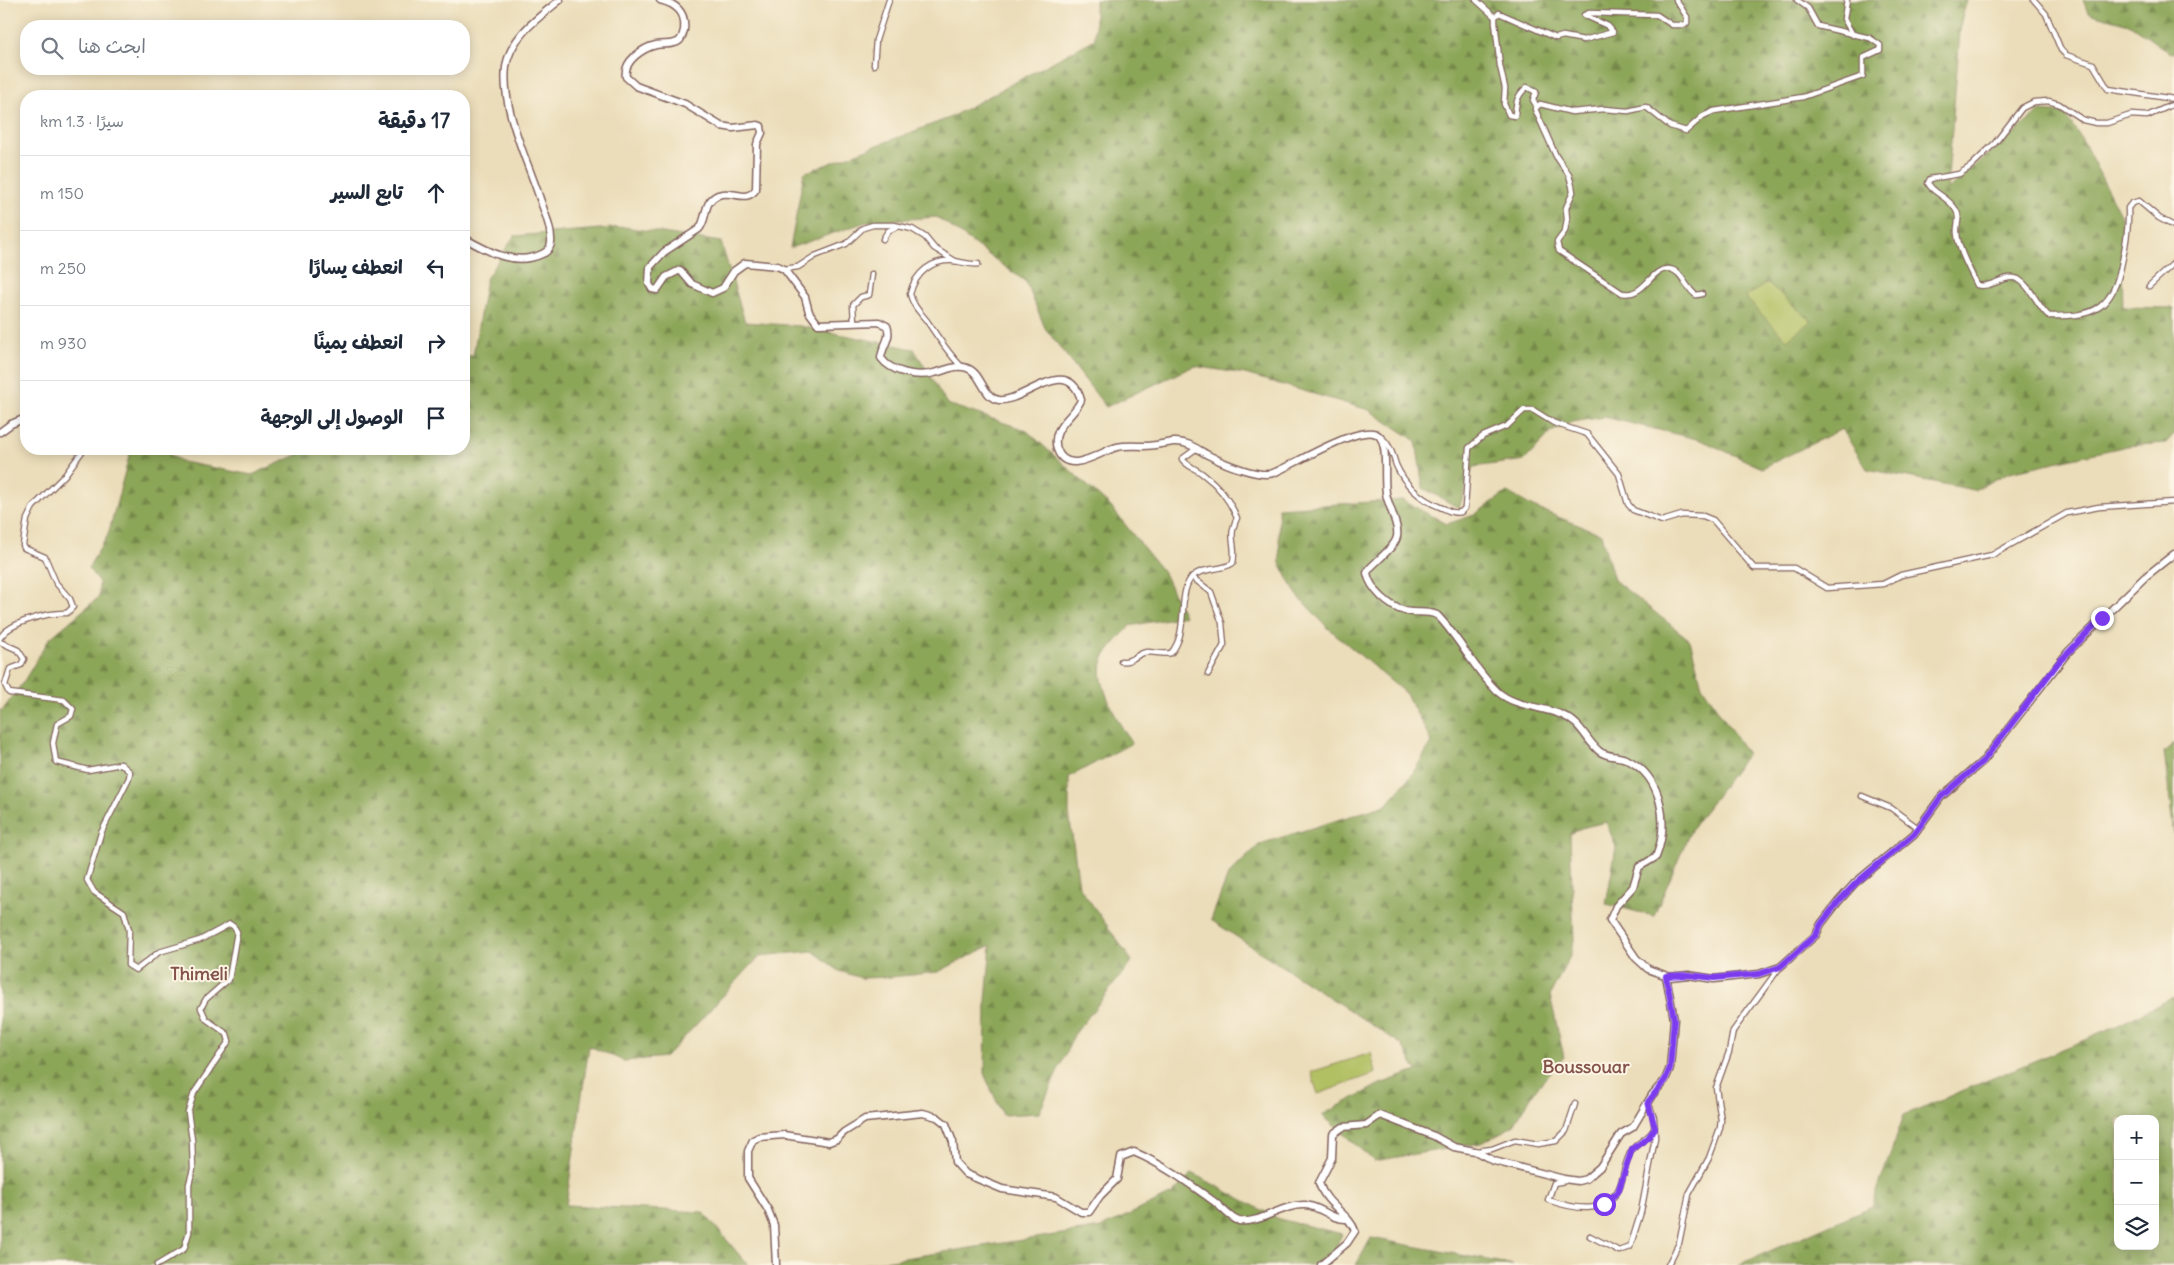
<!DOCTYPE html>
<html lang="ar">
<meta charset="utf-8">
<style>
:root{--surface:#fff;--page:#f6f6f7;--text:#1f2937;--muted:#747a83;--line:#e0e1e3}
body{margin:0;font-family:Delius,"Playpen Sans Arabic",sans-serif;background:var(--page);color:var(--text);direction:rtl}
.controls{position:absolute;right:15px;bottom:15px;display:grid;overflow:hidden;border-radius:10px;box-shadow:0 2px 12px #0003}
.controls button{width:45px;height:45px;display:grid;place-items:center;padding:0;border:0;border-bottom:1px solid var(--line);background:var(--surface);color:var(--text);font:25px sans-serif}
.stop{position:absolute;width:15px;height:15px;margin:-11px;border:4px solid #7c3aed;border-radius:50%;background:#fff}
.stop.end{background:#7c3aed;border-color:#fff;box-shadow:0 1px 5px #0008}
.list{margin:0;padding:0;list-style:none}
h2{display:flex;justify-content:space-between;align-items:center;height:65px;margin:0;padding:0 20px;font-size:21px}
h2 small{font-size:16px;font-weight:400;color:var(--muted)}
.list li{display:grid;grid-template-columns:32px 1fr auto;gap:15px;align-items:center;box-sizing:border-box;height:75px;padding:0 20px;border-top:1px solid var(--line)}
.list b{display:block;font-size:19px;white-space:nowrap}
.list em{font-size:16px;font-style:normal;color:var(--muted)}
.icon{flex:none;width:28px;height:28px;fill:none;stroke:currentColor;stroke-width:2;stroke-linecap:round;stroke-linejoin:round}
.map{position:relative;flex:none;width:2174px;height:1265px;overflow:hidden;direction:ltr}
.search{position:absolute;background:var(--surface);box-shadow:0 2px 12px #0003;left:20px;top:20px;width:450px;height:55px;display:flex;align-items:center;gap:12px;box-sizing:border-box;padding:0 18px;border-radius:20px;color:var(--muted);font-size:19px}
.panel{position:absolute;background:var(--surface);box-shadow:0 2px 12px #0003;left:20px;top:90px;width:450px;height:365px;border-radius:20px;direction:rtl}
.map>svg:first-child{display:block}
</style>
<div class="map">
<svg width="2174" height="1265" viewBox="0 0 2174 1265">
<defs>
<pattern id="forest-firs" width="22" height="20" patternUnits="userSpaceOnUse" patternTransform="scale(1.25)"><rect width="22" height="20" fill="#8ca658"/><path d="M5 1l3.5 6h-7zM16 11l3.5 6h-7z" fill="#748749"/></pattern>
</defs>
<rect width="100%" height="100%" fill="#fcf5e5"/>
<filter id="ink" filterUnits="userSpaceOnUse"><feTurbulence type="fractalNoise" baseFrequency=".02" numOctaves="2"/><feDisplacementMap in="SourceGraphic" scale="10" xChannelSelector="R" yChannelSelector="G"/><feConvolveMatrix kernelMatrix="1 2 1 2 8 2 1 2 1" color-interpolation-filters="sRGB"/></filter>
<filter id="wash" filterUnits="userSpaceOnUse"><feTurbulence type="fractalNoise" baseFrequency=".0096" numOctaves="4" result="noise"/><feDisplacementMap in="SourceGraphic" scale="20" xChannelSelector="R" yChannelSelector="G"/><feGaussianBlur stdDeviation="1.12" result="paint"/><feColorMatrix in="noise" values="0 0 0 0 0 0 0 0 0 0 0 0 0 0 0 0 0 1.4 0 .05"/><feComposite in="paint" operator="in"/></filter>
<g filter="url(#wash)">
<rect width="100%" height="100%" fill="#ebddb9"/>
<g fill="url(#forest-firs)" stroke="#6b6242" fill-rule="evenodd">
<polygon points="1095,0 1967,0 1961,21 1947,189 2040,111 2064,113 2083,141 2121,216 2123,307 2174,308 2174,434 2166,443 2127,446 2010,472 1974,490 1867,469 1842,429 1762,468 1701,440 1604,417 1572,422 1551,432 1525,460 1473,467 1459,508 1423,488 1416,441 1369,410 1245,374 1194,366 1106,407 1045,328 1026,282 937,217 866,222 790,248 804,173 949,118 1095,39"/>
<polygon points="2083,0 2174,0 2174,52 2170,53 2129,24 2088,13"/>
<path d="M624 227 721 242 745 322 800 326 914 349 947 404 1026 430 1111 507 1164 573 1184 616 1129 626C1121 637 1109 648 1103 660 1094 681 1120 726 1132 743L1069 777V813L1079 886 1132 961 1074 1035 1039 1113 1003 1115 985 1076 986 1000 991 945 938 972 892 977 861 978 839 971 813 951 760 956 666 1057 624 1061 589 1046 566 1205 703 1212 748 1265H0V709L2 711 24 681 49 639 99 597V582L88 568 108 535 131 449H160L183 462 252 475 311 449H464V355L473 356 486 279 514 236Z"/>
<polygon points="1507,492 1533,507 1601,534 1614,580 1690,640 1702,686 1747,754 1691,830 1654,916 1606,904 1616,847 1606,822 1581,828 1570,834 1574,940 1570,956 1550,995 1564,1057 1536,1089 1513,1126 1481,1143 1374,1161 1322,1115 1380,1084 1417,1071 1401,1044 1211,920 1228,875 1260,844 1386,805 1411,776 1432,742 1406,694 1327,627 1297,595 1280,563 1278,508 1402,500 1447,524 1474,515"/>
<polygon points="2174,743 2174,835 2164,752"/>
<path d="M2174 997V1265H1738L1872 1206 1904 1115 2106 1031ZM2118 1119H2155V1246H2118Z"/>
<polygon points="1192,1173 1279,1219 1342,1234 1328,1265 859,1265 1101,1228 1172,1194"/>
<polygon points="1371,1238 1498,1262 1514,1265 1356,1265"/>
</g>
<g fill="#b1c062" stroke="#7e7046">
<polygon points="1768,283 1811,321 1787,340 1745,297"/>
<polygon points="1371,1053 1376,1073 1318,1094 1311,1072"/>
</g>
</g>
<g filter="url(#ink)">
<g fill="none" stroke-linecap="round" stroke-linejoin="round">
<defs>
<g id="street">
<polyline points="1476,0 1495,17"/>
<polyline points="1847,0 1844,19 1853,35"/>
<polyline points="2034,0 2046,14 2061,50 2066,55 2093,64 2108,89 2174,99"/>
<polyline points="874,65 876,40 889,0"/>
<path d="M2174 104 2147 116 2131 115 2107 123H2096L2083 120 2059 104 2048 101 2034 102 2022 108 1995 143 1970 167 1959 174 1930 179 1928 183C1933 194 1947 195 1956 210 1961 218 1956 224 1957 233 1958 249 1970 270 1977 285 1992 289 2006 273 2018 279 2032 287 2037 306 2049 316 2095 317 2113 309 2122 262 2126 244 2129 227 2128 208L2132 203 2139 201 2159 218 2174 226"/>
<path d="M1536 105 1533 100 1536 92 1527 87C1516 96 1516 104 1515 116L1509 115 1504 104 1505 88 1500 66 1495 22V17L1499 13 1556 38 1563 36 1584 40 1613 32 1608 26 1584 15 1589 13 1657 15 1672 25H1683L1687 23V17L1676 0"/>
<polyline points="883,239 888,231 896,227"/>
<polyline points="784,269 798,267 815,256 846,244 863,228 873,225 894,225 912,229 925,237 934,248 955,261"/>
<polyline points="2149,286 2174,263"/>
<path d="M1702 294 1696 295C1686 289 1682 270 1669 269 1651 267 1645 298 1622 293L1559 251 1557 242 1565 231 1567 219 1566 208 1573 192 1572 186 1569 175 1556 156 1535 109 1540 104 1572 112 1604 109 1628 111 1646 107 1670 126 1686 131 1703 116 1714 111 1803 97 1863 76V58L1880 50V45L1870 38 1818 26 1808 8 1797 0"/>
<polyline points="854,322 853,305 861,297 869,295 872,274"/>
<path d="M961 366C947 352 938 337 927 321 920 312 913 306 910 294 915 273 932 259 954 261 962 262 969 265 978 264"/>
<path d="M1382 438C1390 445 1393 455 1396 465 1405 485 1420 499 1440 507 1448 510 1452 514 1461 512L1465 508 1469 448 1483 436 1507 426 1524 410H1533L1554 423 1587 434 1619 474 1628 504 1633 510 1662 521 1682 515 1703 516 1713 520 1754 568H1794L1827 588 1883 584 1901 575 1992 555 2067 513 2099 507 2174 502"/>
<polyline points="1192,577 1211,592 1222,623 1224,645 1208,674"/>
<path d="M0 638C9 622 50 612 67 613L73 607 70 599 56 583 45 557 24 548 23 545 27 519 33 507 65 475 84 449"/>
<polyline points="0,642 18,650 24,659 21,665 10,669 5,685 9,693 64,700 73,709 71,716 57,724 53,743 56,762 88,770 121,764 130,772 129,778 101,833 87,880 94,892 124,912 129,930 128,965 136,970 159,952 200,940 230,924 234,927 237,932 229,979 206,999 201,1008 206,1019 227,1034 229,1041 194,1093 188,1112 192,1140 193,1169 189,1184 189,1232 184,1249 157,1265"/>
<path d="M1121 661C1132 663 1137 653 1147 652 1155 652 1163 655 1171 653 1190 632 1176 592 1193 576 1203 567 1222 571 1233 563 1237 543 1227 539 1237 518 1230 501 1219 486 1204 475 1196 468 1189 468 1182 459L1197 448"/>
<polyline points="1862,796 1891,808 1918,828"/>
<polyline points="1476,1151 1492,1149 1515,1140 1538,1144 1556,1141 1566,1131 1575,1104"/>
<path d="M1565 1181 1554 1183 1548 1200C1574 1209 1610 1217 1621 1183 1624 1173 1626 1158 1632 1150 1638 1141 1649 1139 1654 1129"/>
<polyline points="1590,1236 1619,1251 1630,1247 1641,1212 1655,1138 1654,1118 1648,1102"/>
<polyline points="1668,1265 1679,1243 1689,1194 1709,1158 1720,1128 1721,1120 1716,1088 1729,1052 1733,1031 1780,967"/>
</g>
<g id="secondary">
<path d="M660 0C677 4 686 13 684 30 683 34 682 39 679 41 673 46 663 43 656 45 643 48 623 61 626 77L636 86 685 104 721 126 733 128 758 125 761 126 762 133 757 144 756 189C746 204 732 189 718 195 702 202 708 219 699 229L664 252 650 267 649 284 652 289 657 290 666 277 680 270 692 284 712 293 723 288 734 271 745 263 777 266 784 269 805 297 809 312 818 324 879 322 887 326C892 338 882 346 881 358 891 372 917 378 934 373 945 371 955 364 967 368 982 373 983 398 999 400 1023 403 1068 353 1081 400 1075 416 1050 427 1057 449 1067 478 1103 450 1117 447 1126 445 1135 446 1144 446 1154 446 1164 443 1174 442 1189 441 1199 451 1212 457 1225 464 1260 478 1273 473 1292 466 1362 422 1378 435 1390 445 1382 482 1387 498 1402 542 1404 535 1370 568L1367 573C1370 589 1389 607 1405 611 1416 614 1426 610 1437 615 1460 638 1474 670 1498 692 1515 707 1542 706 1562 715 1582 723 1585 739 1599 751 1607 758 1620 755 1628 760 1663 778 1669 824 1656 857L1639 867 1633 887 1616 906 1610 920 1636 958 1648 969 1670 977 1688 975 1714 979 1759 974 1780 967 1816 935 1821 924 1838 902 1855 883 1914 834 1941 797 1984 760 2068 652 2145 577 2174 554"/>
<path d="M464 238C487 251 515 267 542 254 548 252 552 246 551 239 551 226 544 211 540 199 527 159 501 108 506 67 510 37 538 18 560 0"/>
<polyline points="0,432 11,424 26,418"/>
<path d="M776 1265 774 1225 768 1210 748 1178V1151L753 1140 759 1137 784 1135 829 1142 837 1139 844 1132 865 1119 923 1113 937 1117 946 1124 953 1142 955 1162 966 1174 1002 1189 1056 1197 1081 1212H1089L1100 1196 1117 1179 1121 1157 1134 1152C1162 1164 1187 1182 1212 1200 1220 1205 1230 1219 1239 1221 1261 1224 1282 1204 1305 1205 1321 1206 1331 1220 1347 1219"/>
<path d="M1321 1265 1347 1243 1355 1231C1350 1214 1326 1206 1319 1183L1332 1158 1333 1134 1343 1127 1366 1125 1380 1115 1434 1136 1454 1147 1475 1151 1494 1161 1564 1179 1578 1181 1586 1179 1600 1167 1621 1134 1633 1127 1652 1095 1665 1080 1670 1068 1674 1019 1666 976"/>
</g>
</defs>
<use href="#street" stroke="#82625d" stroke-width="7"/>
<use href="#secondary" stroke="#82625d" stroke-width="9"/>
<use href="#street" stroke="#fff" stroke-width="4.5"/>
<use href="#secondary" stroke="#fff" stroke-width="6"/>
</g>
</g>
<g fill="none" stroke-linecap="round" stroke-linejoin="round" filter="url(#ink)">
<polyline stroke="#7c3aed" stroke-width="6" points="1604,1204 1618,1192 1632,1149 1648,1138 1655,1128 1648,1102 1665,1080 1670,1068 1674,1019 1666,976 1688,975 1714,978 1759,974 1780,967 1816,935 1821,924 1838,902 1856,883 1914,834 1941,797 1984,760 2058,663 2102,618"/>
</g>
<g text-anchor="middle" stroke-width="4" stroke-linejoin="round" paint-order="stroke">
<g font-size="18" font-weight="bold" fill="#84534a" stroke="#fcf5e5">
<text x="199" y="980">Thimeli</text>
<text x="1586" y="1073">Boussouar</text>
</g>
</g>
</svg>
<div class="controls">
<button>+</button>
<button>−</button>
<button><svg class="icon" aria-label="layers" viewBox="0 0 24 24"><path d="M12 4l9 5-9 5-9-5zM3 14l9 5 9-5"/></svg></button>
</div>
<div class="stop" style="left:1604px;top:1204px"></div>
<div class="stop end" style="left:2102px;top:618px"></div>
<div class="search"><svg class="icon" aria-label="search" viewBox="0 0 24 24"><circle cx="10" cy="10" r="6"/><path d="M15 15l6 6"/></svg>ابحث هنا</div>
<section class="panel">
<h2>17 دقيقة<small>سيرًا · 1.3 km</small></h2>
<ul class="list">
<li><svg class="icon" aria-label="ahead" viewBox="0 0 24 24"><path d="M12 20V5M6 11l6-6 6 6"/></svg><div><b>تابع السير</b></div><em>150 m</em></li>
<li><svg class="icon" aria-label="left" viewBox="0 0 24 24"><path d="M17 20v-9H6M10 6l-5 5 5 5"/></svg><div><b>انعطف يسارًا</b></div><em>250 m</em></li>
<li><svg class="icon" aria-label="right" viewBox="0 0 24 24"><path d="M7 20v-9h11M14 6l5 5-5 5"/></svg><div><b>انعطف يمينًا</b></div><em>930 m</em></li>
<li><svg class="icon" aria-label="arrive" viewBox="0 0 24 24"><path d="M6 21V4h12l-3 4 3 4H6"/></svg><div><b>الوصول إلى الوجهة</b></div></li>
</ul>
</section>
</div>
